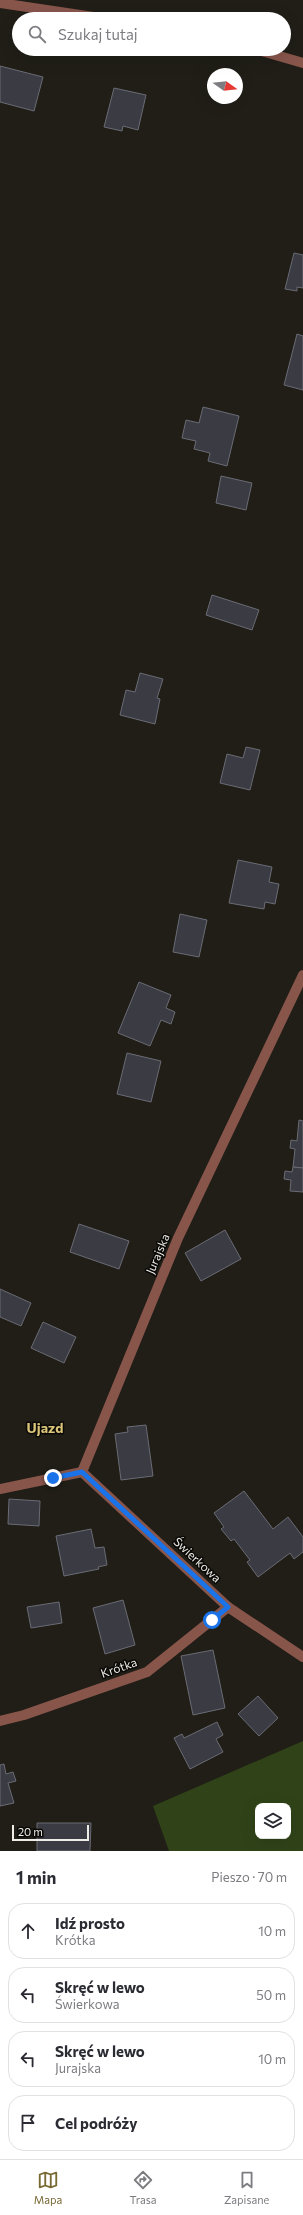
<!DOCTYPE html>
<html lang="pl">
<meta charset="utf-8">
<style>
:root{--surface:#fff;--page:#f7f7f7;--text:#2b2b33;--muted:#7c7c81;--line:#e1e1e2;--accent:#786933}
body{margin:0;font-family:Commissioner,sans-serif;background:var(--page);color:var(--text)}
.controls{position:absolute;right:12px;bottom:12px;display:grid;overflow:hidden;border-radius:8px;box-shadow:0 4px 16px #0002}
.controls button{width:36px;height:36px;display:grid;place-items:center;padding:0;border:0;border-bottom:1px solid var(--line);background:var(--surface);color:var(--text);font:20px sans-serif}
.compass{position:absolute;left:207px;top:68px;width:36px;height:36px;border-radius:50%;background:var(--surface);box-shadow:0 4px 16px #0002;rotate:105deg}
.scale{position:absolute;left:12px;bottom:10px;width:77px;box-sizing:border-box;padding-left:4px;border:2px solid #edece6;border-top:0;font-size:11px;line-height:14px;white-space:nowrap;color:#edece6;-webkit-text-stroke:3px #090806;paint-order:stroke}
.stop{position:absolute;width:12px;height:12px;margin:-9px;border:3px solid #1a73e8;border-radius:50%;background:#fff}
.stop.end{background:#1a73e8;border-color:#fff;box-shadow:0 1px 4px #0008}
.list{margin:0;padding:0;list-style:none}
h2{display:flex;justify-content:space-between;align-items:center;height:52px;margin:0;padding:0 16px;font-size:17px}
h2 small{font-size:13px;font-weight:400;color:var(--muted)}
.list li{display:grid;grid-template-columns:26px 1fr auto;gap:12px;align-items:center;box-sizing:border-box;height:56px;margin:0 8px 8px;padding:0 8px;border:1px solid var(--line);border-radius:16px}
.list b{display:block;font-size:15px;white-space:nowrap}
.list p{margin:0;font-size:13px;white-space:nowrap;color:var(--muted)}
.list em{font-size:13px;font-style:normal;color:var(--muted)}
.icon{flex:none;width:22px;height:22px;fill:none;stroke:currentColor;stroke-width:2;stroke-linecap:round;stroke-linejoin:round}
.map{position:relative;flex:none;width:303px;height:1851px;overflow:hidden}
.search{position:absolute;background:var(--surface);box-shadow:0 4px 16px #0002;left:12px;right:12px;top:12px;height:44px;display:flex;align-items:center;gap:10px;box-sizing:border-box;padding:0 14px;border-radius:22px;color:var(--muted);font-size:15px}
.sheet{height:308px;background:var(--surface)}
nav{display:flex;justify-content:space-around;align-items:center;box-sizing:border-box;height:56px;border-top:1px solid var(--line);background:var(--surface);font-size:11px;color:var(--muted)}
nav a{display:grid;justify-items:center;gap:2px}
nav .on{color:var(--accent)}
.map>svg:first-child{display:block}
</style>
<div class="map">
<svg width="303" height="1851" viewBox="0 0 303 1851">
<rect width="100%" height="100%" fill="#201e17"/>
<path fill="#304318" fill-rule="evenodd" d="M303 1741V1851H169L153 1806ZM258 1806H288V1836H258Z"/>
<g fill="#3b3b43" stroke="#6a6b74">
<polygon points="0,66 43,77 34,111 0,102"/>
<polygon points="114,88 146,95 138,130 123,126 122,131 104,127"/>
<polygon points="294,253 303,255 303,288 297,287 297,291 285,289"/>
<polygon points="297,334 303,336 303,390 284,385"/>
<polygon points="203,407 239,416 227,466 208,461 210,453 194,449 196,441 182,438 186,420 199,423"/>
<polygon points="221,476 252,483 246,510 216,503"/>
<polygon points="212,595 259,610 252,630 206,615"/>
<polygon points="140,673 163,679 157,698 160,699 155,724 120,715 126,690 135,692"/>
<polygon points="246,747 260,750 250,790 220,783 227,754 243,758"/>
<polygon points="238,860 272,867 269,882 279,884 275,904 265,902 264,909 229,903"/>
<polygon points="180,914 207,920 199,957 173,952"/>
<polygon points="139,982 171,995 166,1008 175,1012 171,1024 161,1020 150,1046 118,1033"/>
<polygon points="127,1053 161,1061 151,1102 117,1094"/>
<polygon points="299,1120 303,1121 303,1168 293,1167 295,1149 290,1148 291,1140 297,1141"/>
<polygon points="293,1167 303,1168 303,1192 290,1191 291,1180 284,1179 285,1171 292,1172"/>
<polygon points="79,1224 129,1241 119,1269 70,1252"/>
<polygon points="225,1230 241,1259 201,1281 185,1253"/>
<polygon points="0,1289 31,1303 21,1326 0,1317"/>
<polygon points="43,1322 76,1337 64,1363 31,1348"/>
<polygon points="146,1425 153,1476 121,1480 115,1434 128,1432 127,1427"/>
<polygon points="244,1491 273,1529 288,1517 303,1537 303,1552 294,1559 290,1553 258,1577 247,1562 250,1560 234,1539 231,1541 221,1529 224,1527 214,1513"/>
<polygon points="9,1499 40,1501 39,1526 8,1524"/>
<polygon points="91,1529 95,1548 104,1547 107,1565 98,1567 99,1569 64,1576 56,1536"/>
<polygon points="123,1600 135,1645 105,1654 93,1608"/>
<polygon points="59,1602 62,1623 31,1628 27,1607"/>
<polygon points="213,1650 225,1708 193,1715 181,1656"/>
<polygon points="258,1696 278,1718 259,1736 238,1714"/>
<polygon points="217,1722 223,1735 216,1739 223,1752 190,1769 174,1738 182,1734 184,1738"/>
<polygon points="4,1764 6,1774 13,1772 16,1781 8,1783 14,1803 0,1806 0,1765"/>
<polygon points="37,1823 91,1823 90,1851 37,1851"/>
</g>
<g fill="none" stroke-linecap="round" stroke-linejoin="round">
<g stroke="#88554b" stroke-width="10">
<polyline points="0,3 107,19"/>
<polyline points="255,49 303,63"/>
<polyline points="82,1472 178,1238 303,975"/>
<polyline points="82,1472 228,1607 303,1657"/>
<polyline points="0,1489 82,1472"/>
<polyline points="0,1721 24,1715 147,1672 228,1607"/>
</g>
</g>
<g fill="none" stroke-linecap="round" stroke-linejoin="round">
<polyline stroke="#1a73e8" stroke-width="5" points="53,1478 82,1472 228,1607 212,1620"/>
</g>
<g text-anchor="middle" stroke-width="3" stroke-linejoin="round" paint-order="stroke">
<g font-size="12" fill="#edece6" stroke="#090806">
<text transform="translate(158 1254) rotate(-67)" y="4">Jurajska</text>
<text transform="translate(197 1560) rotate(43)" y="4">Świerkowa</text>
<text transform="translate(119 1668) rotate(-19)" y="4">Krótka</text>
</g>
<g font-size="14" font-weight="bold" fill="#dbc578" stroke="#090806">
<text x="45" y="1433">Ujazd</text>
</g>
</g>
</svg>
<div class="controls">
<button><svg class="icon" aria-label="layers" viewBox="0 0 24 24"><path d="M12 4l9 5-9 5-9-5zM3 14l9 5 9-5"/></svg></button>
</div>
<svg class="compass" viewBox="-18 -18 36 36"><path d="M0-13l5 13h-10z" fill="#e53935"/><path d="M0 13l5-13h-10z" fill="#7c7c81"/></svg>
<div class="scale">20 m</div>
<div class="stop" style="left:212px;top:1620px"></div>
<div class="stop end" style="left:53px;top:1478px"></div>
<div class="search"><svg class="icon" aria-label="search" viewBox="0 0 24 24"><circle cx="10" cy="10" r="6"/><path d="M15 15l6 6"/></svg>Szukaj tutaj</div>
</div>
<section class="sheet">
<h2>1 min<small>Pieszo · 70 m</small></h2>
<ul class="list">
<li><svg class="icon" aria-label="ahead" viewBox="0 0 24 24"><path d="M12 20V5M6 11l6-6 6 6"/></svg><div><b>Idź prosto</b><p>Krótka</p></div><em>10 m</em></li>
<li><svg class="icon" aria-label="left" viewBox="0 0 24 24"><path d="M17 20v-9H6M10 6l-5 5 5 5"/></svg><div><b>Skręć w lewo</b><p>Świerkowa</p></div><em>50 m</em></li>
<li><svg class="icon" aria-label="left" viewBox="0 0 24 24"><path d="M17 20v-9H6M10 6l-5 5 5 5"/></svg><div><b>Skręć w lewo</b><p>Jurajska</p></div><em>10 m</em></li>
<li><svg class="icon" aria-label="arrive" viewBox="0 0 24 24"><path d="M6 21V4h12l-3 4 3 4H6"/></svg><div><b>Cel podróży</b></div></li>
</ul>
</section>
<nav>
<a class="on"><svg class="icon" aria-label="map" viewBox="0 0 24 24"><path d="M3 6l6-2 6 2 6-2v14l-6 2-6-2-6 2zM9 4v14M15 6v14"/></svg>Mapa</a>
<a><svg class="icon" aria-label="directions" viewBox="0 0 24 24"><path d="M12 3l9 9-9 9-9-9zM9 14v-3h6M13 9l2 2-2 2"/></svg>Trasa</a>
<a><svg class="icon" aria-label="saved" viewBox="0 0 24 24"><path d="M7 4h10v16l-5-4-5 4z"/></svg>Zapisane</a>
</nav>
